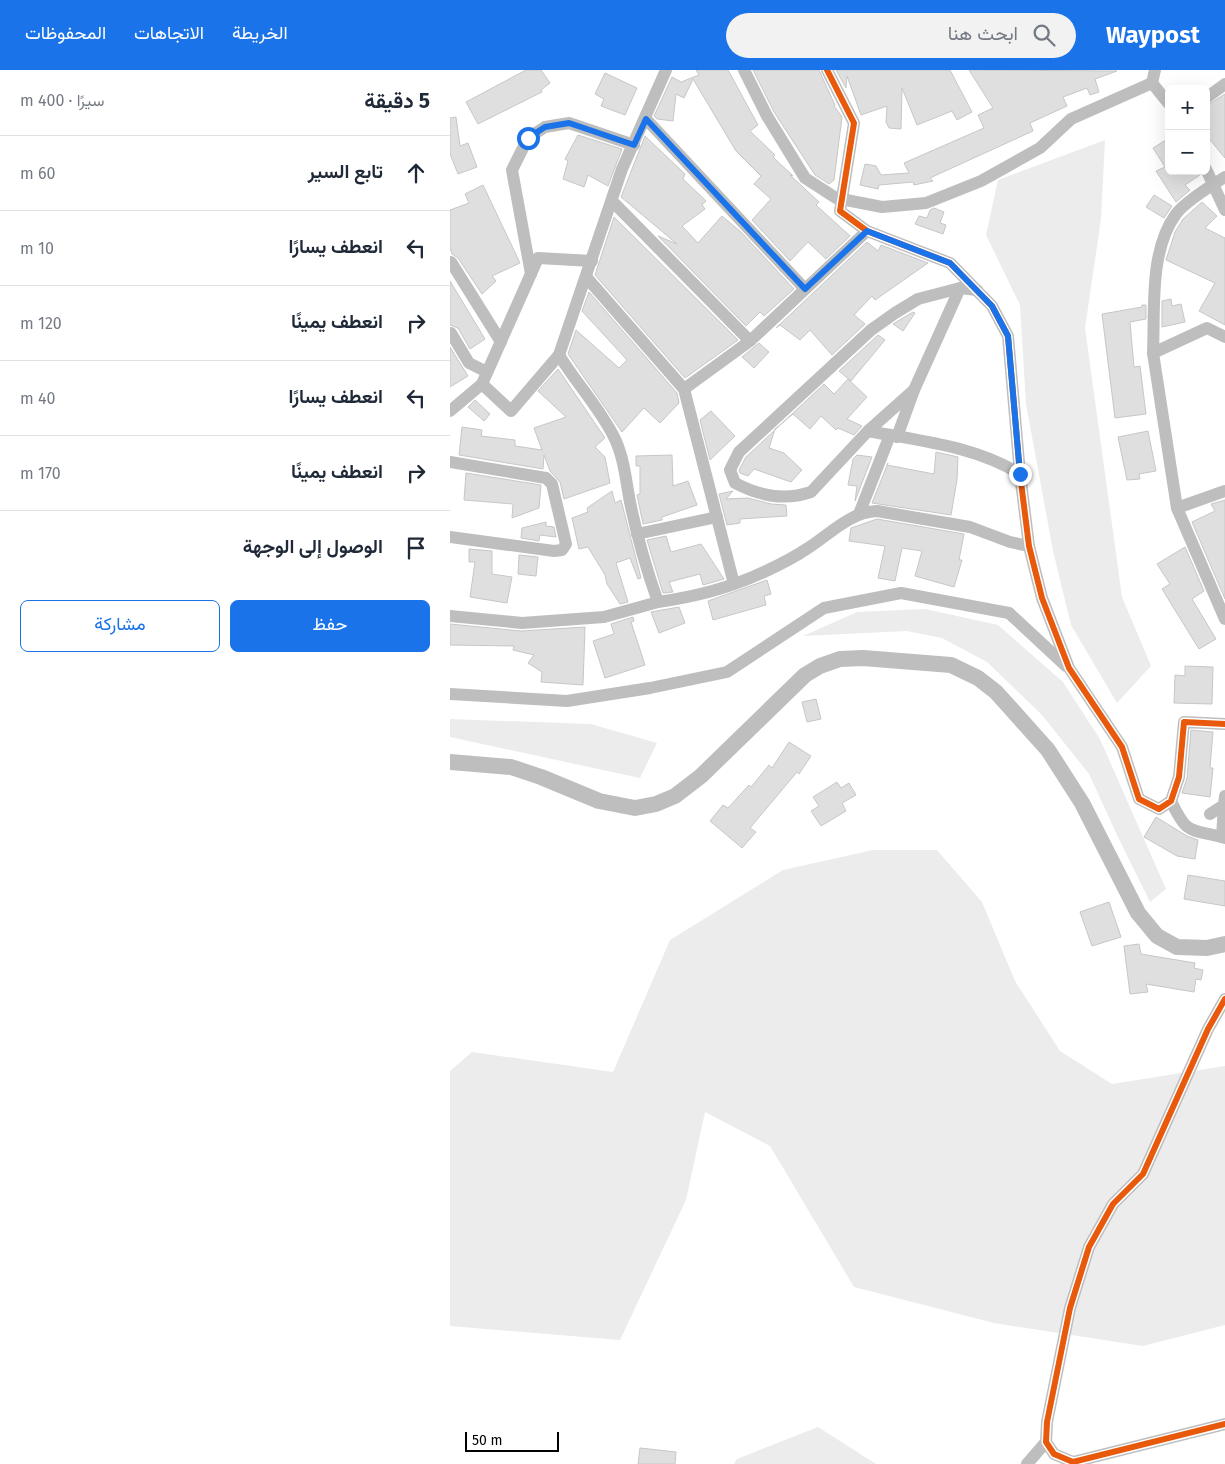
<!DOCTYPE html>
<html lang="ar">
<meta charset="utf-8">
<style>
:root{--surface:#fff;--page:#f2f2f3;--text:#1f2937;--muted:#747a83;--line:#e0e1e3;--accent:#1a73e8}
body{margin:0;font-family:"Fira Sans",Vazirmatn,sans-serif;background:var(--page);color:var(--text);direction:rtl}
.controls{position:absolute;right:15px;top:15px;display:grid;overflow:hidden;border-radius:8px;box-shadow:0 5px 20px #0002}
.controls button{width:45px;height:45px;display:grid;place-items:center;padding:0;border:0;border-bottom:1px solid var(--line);background:var(--surface);color:var(--text);font:25px sans-serif}
.scale{position:absolute;left:15px;bottom:12px;width:94px;box-sizing:border-box;padding-left:5px;border:2px solid #000;border-top:0;font-size:14px;line-height:18px;white-space:nowrap;color:#000;-webkit-text-stroke:4px #fff;paint-order:stroke}
.stop{position:absolute;width:15px;height:15px;margin:-11px;border:4px solid #1a73e8;border-radius:50%;background:#fff}
.stop.end{background:#1a73e8;border-color:#fff;box-shadow:0 1px 5px #0008}
.list{margin:0;padding:0;list-style:none}
h2{display:flex;justify-content:space-between;align-items:center;height:65px;margin:0;padding:0 20px;font-size:21px}
h2 small{font-size:16px;font-weight:400;color:var(--muted)}
.list li{display:grid;grid-template-columns:32px 1fr auto;gap:15px;align-items:center;box-sizing:border-box;height:75px;padding:0 20px;border-top:1px solid var(--line)}
.list b{display:block;font-size:19px;white-space:nowrap}
.list em{font-size:16px;font-style:normal;color:var(--muted)}
.actions{display:flex;gap:10px;padding:15px 20px}
.actions a{flex:1;padding:11px 0;border:1px solid var(--accent);border-radius:8px;text-align:center;font-size:18px;color:var(--accent)}
.actions .main{background:var(--accent);color:#fff}
.icon{flex:none;width:28px;height:28px;fill:none;stroke:currentColor;stroke-width:2;stroke-linecap:round;stroke-linejoin:round}
.map{position:relative;flex:none;width:775px;height:1394px;overflow:hidden;direction:ltr}
header{display:flex;align-items:center;gap:30px;box-sizing:border-box;height:70px;padding:0 25px;background:var(--accent);color:#fff}
header strong{font-size:24px}
nav{display:flex;gap:28px;margin-inline-start:auto;font-size:18px}
.search{width:350px;height:45px;background:var(--page);display:flex;align-items:center;gap:12px;box-sizing:border-box;padding:0 18px;border-radius:28px;color:var(--muted);font-size:19px}
main{display:flex}
aside{flex:1;background:var(--surface)}
.map>svg:first-child{display:block}
</style>
<header>
<strong>Waypost</strong>
<div class="search"><svg class="icon" aria-label="search" viewBox="0 0 24 24"><circle cx="10" cy="10" r="6"/><path d="M15 15l6 6"/></svg>ابحث هنا</div>
<nav><a>الخريطة</a><a>الاتجاهات</a><a>المحفوظات</a></nav>
</header>
<main>
<div class="map">
<svg width="775" height="1394" viewBox="0 0 775 1394">
<rect width="100%" height="100%" fill="#fff"/>
<g fill="#ececec">
<polygon points="655,70 651,149 635,258 672,527 701,596 667,633 621,555 603,481 576,334 570,235 536,165 548,110"/>
<polygon points="475,539 548,555 613,612 650,669 716,819 700,832 667,765 639,704 592,645 537,592 492,568 457,561 353,566 407,542"/>
<polygon points="0,649 141,654 207,673 190,708 0,667"/>
<polygon points="423,780 487,780 532,832 565,911 610,981 662,1014 775,996 775,1255 693,1276 544,1253 404,1217 320,1076 255,1042 236,1130 170,1270 0,1256 0,1001 22,982 163,1002 220,870 333,800"/>
<polygon points="368,1357 426,1394 284,1394 287,1389"/>
</g>
<g fill="#dfdfdf" stroke="#c7c7c7">
<polygon points="76,0 91,0 100,13 91,20 92,22 28,54 16,32"/>
<polygon points="246,0 278,0 308,55 300,61 325,85 323,87 343,106 340,105 369,132 366,135 400,166 376,189 358,172 340,191 302,150 321,129 304,114 311,106 286,81 243,9 234,28 226,24 223,51 207,49 204,46 222,7 231,12 249,5"/>
<polygon points="303,0 369,0 385,35 384,36 392,47 384,110 379,114 365,105 324,42"/>
<polygon points="386,0 500,0 522,42 507,50 502,41 467,55 452,18 451,59 439,58 436,52 437,36 411,45 397,6 396,18"/>
<polygon points="519,0 667,1 645,9 649,22 640,25 637,18 613,27 617,36 580,53 583,61 480,108 483,111 464,115 463,112 429,115 428,119 410,115 415,94 426,96 431,105 459,103 454,93 534,58 528,45 543,38"/>
<polygon points="155,3 187,18 175,45 151,36 154,29 145,24"/>
<polygon points="775,24 775,88 756,65 756,36"/>
<polygon points="6,47 10,76 18,73 27,97 8,104 0,84 0,48"/>
<polygon points="128,65 172,79 158,116 138,105 134,117 113,109 118,91 115,89"/>
<polygon points="195,66 235,104 233,109 256,131 252,135 255,139 232,156 248,173 272,146 291,162 344,219 314,246 310,242 296,256 208,166 227,174 171,127"/>
<polygon points="719,68 719,101 748,101 750,105 735,115 740,120 726,132 706,101 715,97 703,78"/>
<polygon points="33,115 70,193 42,206 46,211 32,224 8,188 2,184 0,178 0,140 19,133 15,124"/>
<polygon points="704,125 722,136 714,148 696,137"/>
<polygon points="752,132 767,146 755,158 775,168 775,255 749,241 765,213 716,190 725,162 733,149"/>
<polygon points="484,138 494,142 490,153 496,155 493,164 465,154 469,146 477,148 480,140"/>
<polygon points="164,147 288,270 235,308 145,205"/>
<polygon points="417,172 428,181 431,175 478,193 425,230 422,226 404,245 415,254 382,285 360,260 350,270 330,255 326,258"/>
<polygon points="0,211 35,269 20,279 8,258 0,255"/>
<polygon points="139,222 227,323 229,333 210,353 194,338 172,362 118,284 126,260 169,298 177,290 132,241"/>
<polygon points="721,229 722,236 731,234 735,252 712,257 712,231"/>
<polygon points="692,235 696,235 696,249 680,252 684,297 690,296 696,344 665,348 652,244 692,237"/>
<polygon points="463,242 465,243 453,261 443,254"/>
<polygon points="428,265 435,270 401,311 389,301"/>
<polygon points="309,273 319,282 304,298 292,287"/>
<polygon points="0,277 18,306 0,317"/>
<polygon points="108,299 155,368 145,377 155,387 160,413 114,429 110,412 100,401 94,385 93,399 9,385 12,357 32,360 31,366 65,370 65,376 92,380 84,358 116,347 88,321"/>
<polygon points="398,309 417,327 397,349 412,356 404,365 388,358 386,360 371,346 360,359 343,344 325,359 319,378 334,383 352,400 341,412 304,399 298,406 290,403 289,400 296,387 374,314 384,324"/>
<polygon points="25,330 40,344 34,351 18,337"/>
<polygon points="261,341 285,366 260,390 250,350"/>
<polygon points="698,361 706,401 689,404 690,409 677,410 668,367"/>
<polygon points="486,382 508,387 507,410 501,445 422,433 438,393 437,395 484,404"/>
<polygon points="222,385 223,416 238,411 247,435 212,447 212,450 193,454 187,425 190,424 190,396 186,396 186,386"/>
<polygon points="407,385 422,387 405,431 407,416 398,415 403,389"/>
<polygon points="16,403 91,415 89,438 62,448 63,434 14,430"/>
<polygon points="162,421 165,433 171,430 191,508 188,509 180,488 166,493 178,532 170,534 157,514 155,505 138,477 129,479 122,448 138,442 137,438"/>
<polygon points="283,421 276,429 298,428 321,434 336,435 337,446 290,449 290,453 277,455 269,424"/>
<polygon points="775,430 775,529 742,452 765,441 761,434"/>
<polygon points="427,449 514,464 509,490 512,490 504,517 465,506 472,481 452,478 445,511 428,508 435,476 399,471 401,458"/>
<polygon points="96,452 96,456 104,457 106,467 90,465 89,471 71,468 72,458"/>
<polygon points="216,466 221,482 251,474 274,509 253,515 250,504 219,512 223,522 213,523 197,470"/>
<polygon points="735,477 754,521 742,529 766,569 749,579 712,519 720,514 707,494"/>
<polygon points="19,479 42,481 42,504 62,507 57,533 20,527 25,492 19,492"/>
<polygon points="69,485 88,487 86,506 68,504"/>
<polygon points="317,510 321,524 314,526 316,535 263,550 258,531"/>
<polygon points="229,537 235,553 209,563 201,542"/>
<polygon points="183,547 184,551 181,552 195,595 155,608 143,571 164,564 161,554"/>
<polygon points="0,554 71,561 135,557 133,615 91,612 92,602 78,593 84,585 63,580 64,576 0,575"/>
<polygon points="735,596 763,597 762,634 724,633 725,605 735,606"/>
<polygon points="366,629 371,649 357,652 352,632"/>
<polygon points="741,660 763,662 760,698 763,698 760,727 732,723 737,708"/>
<polygon points="339,672 361,686 349,704 347,702 300,758 306,762 292,778 260,751 273,735 278,738 299,715 301,717 319,695 322,698"/>
<polygon points="387,712 391,718 399,713 406,725 392,733 396,741 371,756 361,741 369,736 363,727"/>
<polygon points="706,747 737,766 748,770 745,789 727,786 694,767"/>
<polygon points="738,805 775,811 775,836 734,829"/>
<polygon points="659,832 671,867 642,876 630,842"/>
<polygon points="689,874 691,884 745,893 744,898 753,900 751,910 746,909 744,922 696,914 698,922 680,924 674,876"/>
<polygon points="190,1378 226,1382 225,1394 188,1394"/>
</g>
<g fill="none" stroke-linecap="round" stroke-linejoin="round">
<g stroke="#bebebe" stroke-width="12">
<polyline points="294,0 317,46 355,108 386,128 432,137 476,133 531,111 590,78 621,49 702,13"/>
<polyline points="377,0 404,53 390,141 417,161 500,193 542,236 558,266 570,404 579,476 592,528 619,598 672,677 689,729 709,739 721,731 729,707 734,652 775,654"/>
<polyline points="702,13 719,34"/>
<polyline points="702,13 705,0"/>
<polyline points="756,28 775,14"/>
<polyline points="196,49 355,219"/>
<polyline points="756,99 775,140"/>
<polyline points="162,131 300,271"/>
<polyline points="1,192 51,272"/>
<polyline points="81,204 62,100 78,68 95,57 119,53 184,75"/>
<polyline points="137,208 234,319 284,514"/>
<polyline points="1,263 19,293 37,302"/>
<polyline points="775,267 757,258 703,283 727,438 775,549"/>
<path d="M703 283C705 239 699 181 726 144 735 132 762 115 775 107"/>
<polyline points="32,314 61,341 109,285 172,99 216,0"/>
<polyline points="234,319 300,271 417,161"/>
<path d="M464 320 418 361 361 422C334 431 310 426 285 413L280 400 289 382 421 260 445 243 468 229 510 218 527 220"/>
<polyline points="0,341 32,314 88,188 142,191"/>
<path d="M418 361C470 371 525 376 570 404"/>
<polyline points="447,367 464,320 510,218"/>
<polyline points="0,392 96,408 102,414 116,474 112,480 104,481 0,467"/>
<polyline points="727,438 775,421"/>
<polyline points="409,444 440,365"/>
<polyline points="187,464 267,447"/>
<path d="M208 532C245 527 280 518 314 502 329 495 345 487 358 478 380 464 400 442 427 441L520 457 560 472 579 476"/>
<path d="M0 546 72 553 154 547 208 532C197 501 188 470 181 437 176 414 175 389 164 367 149 337 126 313 109 285"/>
<polyline points="0,624 117,631 200,618 277,602 374,538 451,523 559,543 616,596"/>
<path d="M721 731C738 767 740 758 775 768"/>
<polyline points="760,744 774,735 775,726"/>
<polyline points="772,767 774,735"/>
<polyline points="775,929 758,959 693,1104 663,1134 639,1177 620,1238 597,1352 596,1372 604,1384 623,1392 775,1354"/>
<polyline points="577,1394 596,1372"/>
</g>
<polyline stroke="#bebebe" stroke-width="16" points="0,692 61,697 91,707 149,731 185,738 206,734 225,726 251,706 355,605 370,596 390,589 413,588 501,595 528,608 546,622 598,680 632,733 688,843 707,866 727,877 757,878 775,874"/>
<defs>
<g id="cycleway">
<polyline points="377,0 404,53 390,141 417,161 500,193 542,236 558,266 570,404 579,476 592,528 619,598 672,677 689,729 709,739 721,731 729,707 734,652 775,654"/>
<polyline points="775,929 758,959 693,1104 663,1134 639,1177 620,1238 597,1352 596,1372 604,1384 623,1392 775,1354"/>
</g>
</defs>
<use href="#cycleway" stroke="#fff" stroke-width="9"/>
<use href="#cycleway" stroke="#e8590c" stroke-width="6"/>
</g>
<g fill="none" stroke-linecap="round" stroke-linejoin="round">
<polyline stroke="#1a73e8" stroke-width="6" points="78,68 95,57 119,53 184,75 196,49 355,219 417,161 500,193 542,236 558,266 570,404"/>
</g>
</svg>
<div class="controls">
<button>+</button>
<button>−</button>
</div>
<div class="scale">50 m</div>
<div class="stop" style="left:78px;top:68px"></div>
<div class="stop end" style="left:570px;top:404px"></div>
</div>
<aside>
<h2>5 دقيقة<small>سيرًا · 400 m</small></h2>
<ul class="list">
<li><svg class="icon" aria-label="ahead" viewBox="0 0 24 24"><path d="M12 20V5M6 11l6-6 6 6"/></svg><div><b>تابع السير</b></div><em>60 m</em></li>
<li><svg class="icon" aria-label="left" viewBox="0 0 24 24"><path d="M17 20v-9H6M10 6l-5 5 5 5"/></svg><div><b>انعطف يسارًا</b></div><em>10 m</em></li>
<li><svg class="icon" aria-label="right" viewBox="0 0 24 24"><path d="M7 20v-9h11M14 6l5 5-5 5"/></svg><div><b>انعطف يمينًا</b></div><em>120 m</em></li>
<li><svg class="icon" aria-label="left" viewBox="0 0 24 24"><path d="M17 20v-9H6M10 6l-5 5 5 5"/></svg><div><b>انعطف يسارًا</b></div><em>40 m</em></li>
<li><svg class="icon" aria-label="right" viewBox="0 0 24 24"><path d="M7 20v-9h11M14 6l5 5-5 5"/></svg><div><b>انعطف يمينًا</b></div><em>170 m</em></li>
<li><svg class="icon" aria-label="arrive" viewBox="0 0 24 24"><path d="M6 21V4h12l-3 4 3 4H6"/></svg><div><b>الوصول إلى الوجهة</b></div></li>
</ul>
<div class="actions"><a class="main">حفظ</a><a>مشاركة</a></div>
</aside>
</main>
